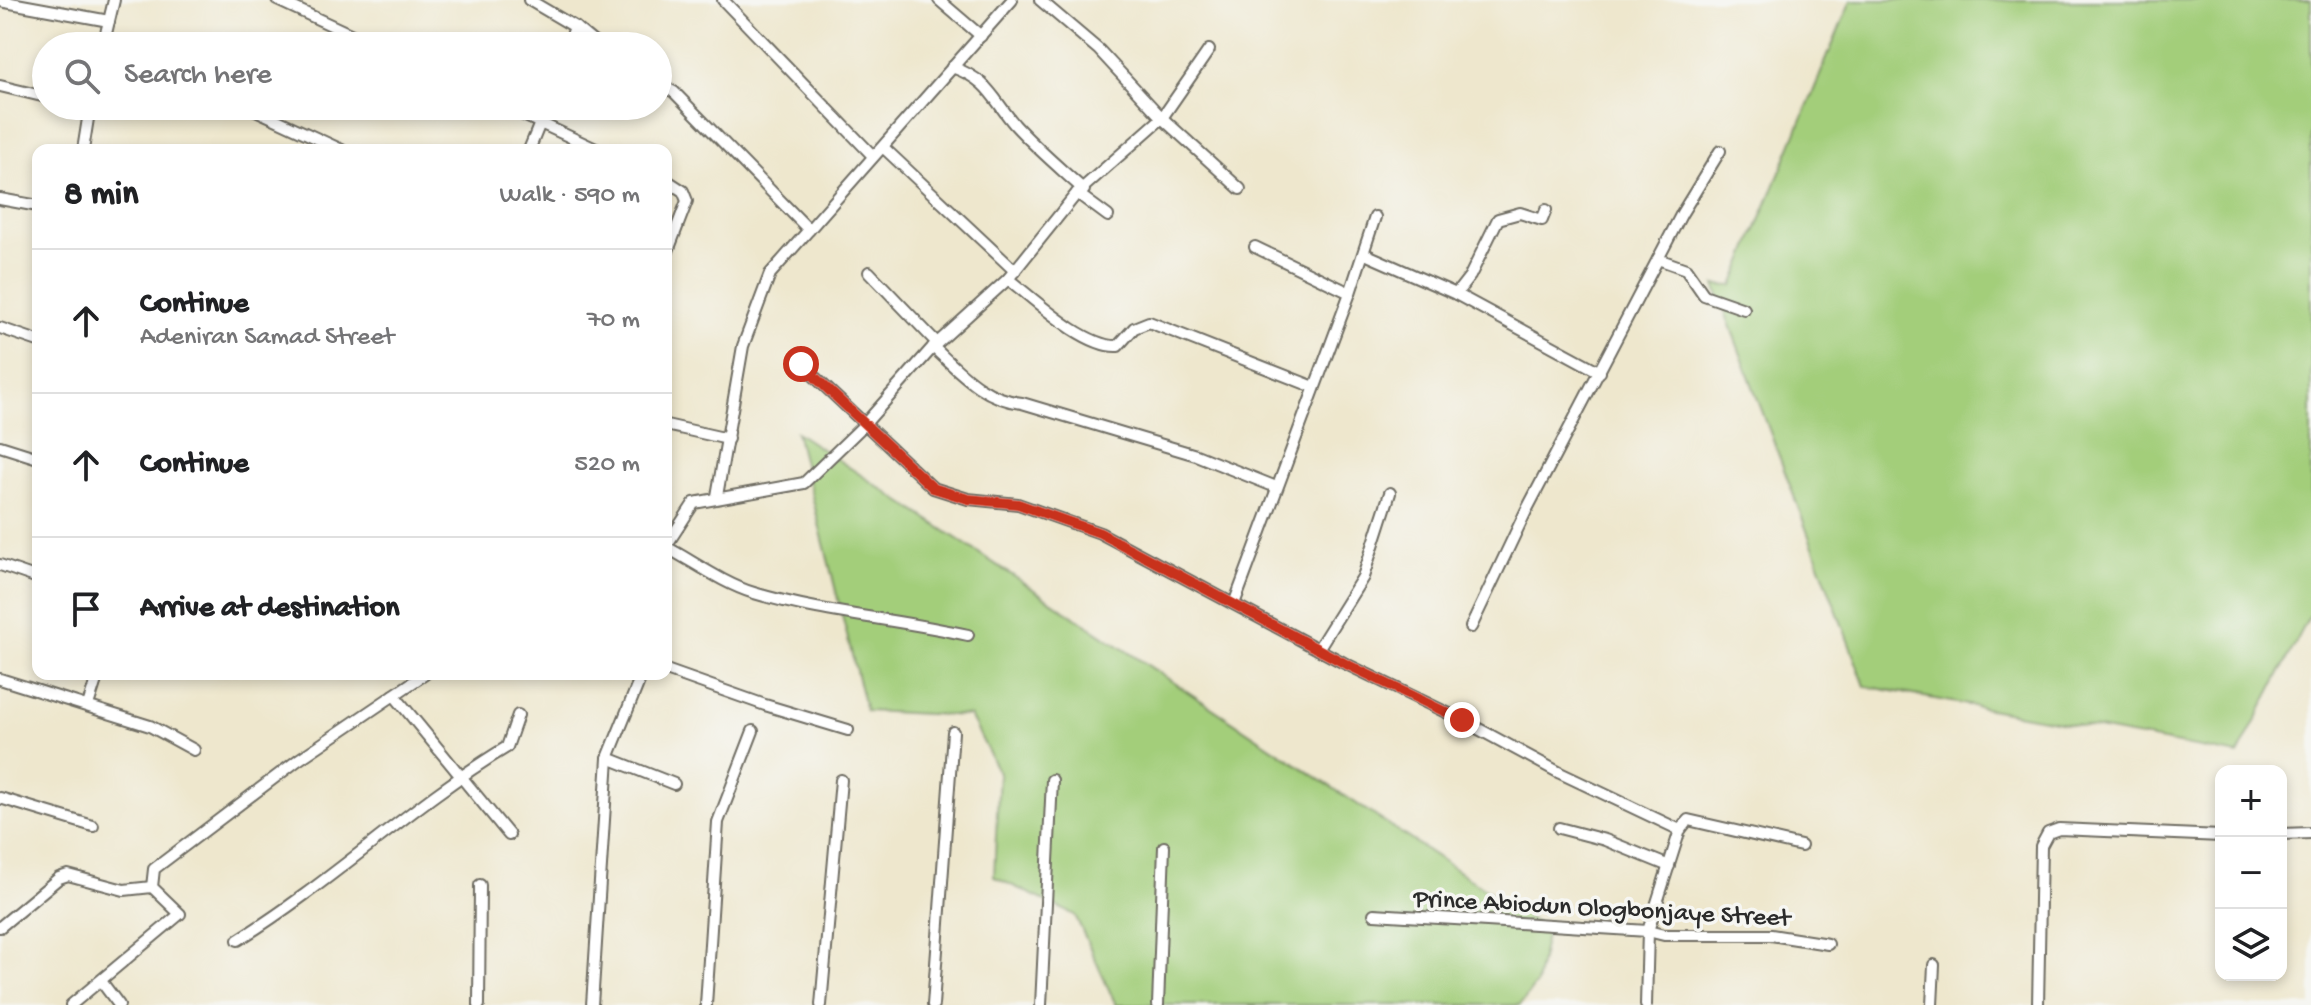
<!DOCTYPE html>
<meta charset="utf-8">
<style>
:root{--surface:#fff;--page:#f2f2f2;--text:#202124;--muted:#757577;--line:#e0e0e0}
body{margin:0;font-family:"Gochi Hand",sans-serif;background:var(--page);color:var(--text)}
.controls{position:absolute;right:24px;bottom:24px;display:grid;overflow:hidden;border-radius:16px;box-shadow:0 4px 12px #0003}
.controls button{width:72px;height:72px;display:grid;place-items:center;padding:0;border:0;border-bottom:2px solid var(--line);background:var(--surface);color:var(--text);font:40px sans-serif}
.stop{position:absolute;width:24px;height:24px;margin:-18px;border:6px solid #c8321e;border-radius:50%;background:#fff}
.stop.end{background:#c8321e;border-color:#fff;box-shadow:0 2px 8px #0008}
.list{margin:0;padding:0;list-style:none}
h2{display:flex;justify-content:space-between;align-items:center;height:104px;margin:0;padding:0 32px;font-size:34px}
h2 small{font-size:26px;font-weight:400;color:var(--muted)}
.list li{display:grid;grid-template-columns:52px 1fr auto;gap:24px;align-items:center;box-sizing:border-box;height:144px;padding:0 32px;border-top:2px solid var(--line)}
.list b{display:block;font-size:30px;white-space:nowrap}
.list p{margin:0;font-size:26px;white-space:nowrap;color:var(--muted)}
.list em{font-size:26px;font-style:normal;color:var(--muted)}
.icon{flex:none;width:44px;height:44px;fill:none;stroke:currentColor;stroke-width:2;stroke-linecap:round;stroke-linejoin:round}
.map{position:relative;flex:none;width:2311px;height:1005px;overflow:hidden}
.search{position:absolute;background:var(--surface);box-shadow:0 4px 12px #0003;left:32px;top:32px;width:640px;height:88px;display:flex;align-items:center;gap:20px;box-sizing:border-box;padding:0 28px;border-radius:44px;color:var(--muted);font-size:30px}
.panel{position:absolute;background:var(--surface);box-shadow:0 4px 12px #0003;left:32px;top:144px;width:640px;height:536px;border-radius:16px}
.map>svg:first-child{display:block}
</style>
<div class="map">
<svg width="2311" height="1005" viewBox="0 0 2311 1005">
<rect width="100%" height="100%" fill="#f6f6f2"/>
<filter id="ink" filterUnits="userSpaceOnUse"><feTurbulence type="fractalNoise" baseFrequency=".0125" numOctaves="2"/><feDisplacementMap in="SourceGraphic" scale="16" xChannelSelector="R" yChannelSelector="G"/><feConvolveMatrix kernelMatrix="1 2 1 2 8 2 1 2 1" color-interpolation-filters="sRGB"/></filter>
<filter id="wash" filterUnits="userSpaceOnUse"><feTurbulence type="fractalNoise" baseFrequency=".006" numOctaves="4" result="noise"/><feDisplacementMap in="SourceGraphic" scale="32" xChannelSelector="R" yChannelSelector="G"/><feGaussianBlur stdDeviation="1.8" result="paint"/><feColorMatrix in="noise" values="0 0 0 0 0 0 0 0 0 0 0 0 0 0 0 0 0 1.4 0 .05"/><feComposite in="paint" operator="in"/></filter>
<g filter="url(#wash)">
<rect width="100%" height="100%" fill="#eee7cd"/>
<g fill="#a3ce7a" stroke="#677c52" stroke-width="2">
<polygon points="1851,0 2311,0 2311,613 2238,755 1865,686 1715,285 1733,286"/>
<polygon points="796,432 1547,930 1536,984 1520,1005 1116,1005 1075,915 994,877 999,773 970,716 866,711"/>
</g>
</g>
<g filter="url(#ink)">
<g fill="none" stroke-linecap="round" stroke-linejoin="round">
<defs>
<g id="street">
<polyline points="277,0 376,46"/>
<polyline points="529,0 575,27 568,46"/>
<polyline points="723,0 873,156"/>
<polyline points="939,0 981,36"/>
<polyline points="1040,0 1099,50 1162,118 1209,50"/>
<polyline points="0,1 109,21"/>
<polyline points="575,27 598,46"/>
<polyline points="103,46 114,0"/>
<path d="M952 67C989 80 992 98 1015 125 1036 148 1061 169 1084 190"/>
<polyline points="658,84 674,92 809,230"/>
<polyline points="0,86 46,97"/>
<polyline points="247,106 342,150"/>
<polyline points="504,106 598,150"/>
<polyline points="884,148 1015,271"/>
<polyline points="83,150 90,106"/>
<polyline points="529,150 547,106"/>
<polyline points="666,180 683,191 687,201 666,256"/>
<polyline points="1077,193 1162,118 1240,189"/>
<polyline points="0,199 38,206"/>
<polyline points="1365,254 1456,294 1600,372"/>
<polyline points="1658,259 1686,269 1704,295 1744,309"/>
<polyline points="869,272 937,343"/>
<path d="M1008 279C1034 299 1085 348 1118 346L1134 328 1149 322 1314 387"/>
<polyline points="1350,293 1375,217"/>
<polyline points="1456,294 1470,276 1498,219 1520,213 1542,220 1546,210"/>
<polyline points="0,328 38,341"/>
<path d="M933 347C960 372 983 399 1022 403L1196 455 1276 487"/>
<polyline points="801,364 933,488 968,499 1018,504 1100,533 1344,663 1462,720 1560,773 1680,830"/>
<polyline points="666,425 728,439"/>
<polyline points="0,446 38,458"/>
<polyline points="717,496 743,346 770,274 1012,0"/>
<polyline points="666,546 694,503 804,483 863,426 933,347 1008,279 1077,193 1108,216"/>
<path d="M666 547C694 562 724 584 754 593 824 614 897 619 968 635"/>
<polyline points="0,565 38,578"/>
<polyline points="1234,604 1350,293 1255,247"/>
<polyline points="1471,627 1526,511 1682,213 1720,151"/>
<polyline points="1318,649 1363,577 1390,493"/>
<polyline points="666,670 765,705 848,730"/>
<polyline points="642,674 608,758 674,784"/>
<polyline points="0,679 150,726 194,750"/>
<polyline points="394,695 509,835"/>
<polyline points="88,705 98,674"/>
<polyline points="0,798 93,826"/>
<polyline points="1559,828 1605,840 1669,866"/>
<polyline points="2281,834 2311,833"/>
<polyline points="1374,914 1648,931 1664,935 1771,935 1828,944"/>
<polyline points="0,927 59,878 68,875 124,890 152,887"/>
<path d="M238 940C332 882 412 804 507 747L518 715"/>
<polyline points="101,981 119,1005"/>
<polyline points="71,1005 180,914 152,887 154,869 298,760 425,674"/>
<polyline points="479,1005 480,885"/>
<polyline points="592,1005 608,758"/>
<polyline points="706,1005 718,822 753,731"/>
<polyline points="821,1005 841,780"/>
<polyline points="933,1005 953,732"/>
<polyline points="1041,1005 1052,780"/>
<polyline points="1158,1005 1164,847"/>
<polyline points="1646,1005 1648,931 1680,830 1688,820 1801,846"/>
<polyline points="1932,1005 1934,965"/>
<polyline points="2038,1005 2041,846 2048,833 2059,829 2221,836"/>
</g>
</defs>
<use href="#street" stroke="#6f6d64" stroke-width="14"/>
<use href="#street" stroke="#fff" stroke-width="10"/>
</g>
</g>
<g fill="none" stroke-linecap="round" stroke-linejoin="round" filter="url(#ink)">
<polyline stroke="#c8321e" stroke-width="10" points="801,364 933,488 968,499 1018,504 1100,533 1344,663 1462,720"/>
</g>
<g text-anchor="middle" stroke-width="7" stroke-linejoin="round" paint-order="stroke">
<g font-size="26" fill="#2b2b2b" stroke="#f6f6f2">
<text transform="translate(1602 906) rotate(3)" y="9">Prince Abiodun Ologbonjaye Street</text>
</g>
</g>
</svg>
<div class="controls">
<button>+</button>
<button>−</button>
<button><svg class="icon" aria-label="layers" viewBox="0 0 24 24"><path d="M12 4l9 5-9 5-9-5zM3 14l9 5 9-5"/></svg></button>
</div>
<div class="stop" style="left:801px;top:364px"></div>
<div class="stop end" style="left:1462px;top:720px"></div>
<div class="search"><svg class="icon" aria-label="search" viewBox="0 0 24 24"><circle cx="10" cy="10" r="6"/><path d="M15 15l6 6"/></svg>Search here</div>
<section class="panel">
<h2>8 min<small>Walk · 590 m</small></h2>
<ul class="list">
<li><svg class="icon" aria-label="ahead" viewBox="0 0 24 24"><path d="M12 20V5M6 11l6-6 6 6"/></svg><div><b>Continue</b><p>Adeniran Samad Street</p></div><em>70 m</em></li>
<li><svg class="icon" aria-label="ahead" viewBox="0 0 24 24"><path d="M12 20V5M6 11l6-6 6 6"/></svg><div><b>Continue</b></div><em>520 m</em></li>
<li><svg class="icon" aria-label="arrive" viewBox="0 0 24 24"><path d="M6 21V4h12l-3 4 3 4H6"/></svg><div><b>Arrive at destination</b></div></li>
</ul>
</section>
</div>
